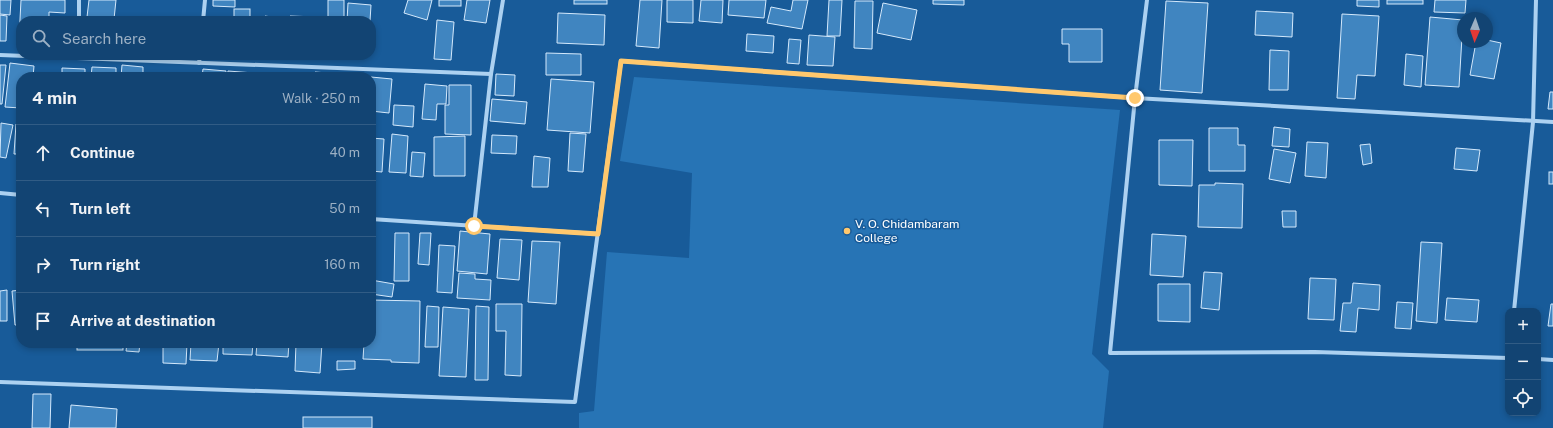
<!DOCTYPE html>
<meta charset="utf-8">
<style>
:root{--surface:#124473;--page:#1f4e7b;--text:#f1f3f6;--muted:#9cb0c4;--line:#315c85}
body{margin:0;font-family:"Public Sans",sans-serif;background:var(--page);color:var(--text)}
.controls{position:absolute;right:12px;bottom:12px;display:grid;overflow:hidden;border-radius:8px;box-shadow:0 2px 6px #0003}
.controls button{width:36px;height:36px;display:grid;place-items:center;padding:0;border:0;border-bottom:1px solid var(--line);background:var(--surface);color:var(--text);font:20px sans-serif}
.compass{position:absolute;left:1457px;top:12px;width:36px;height:36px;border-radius:50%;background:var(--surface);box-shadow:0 2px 6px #0003;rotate:182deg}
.stop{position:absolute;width:12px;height:12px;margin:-9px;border:3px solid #ffc86d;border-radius:50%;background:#fff}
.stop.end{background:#ffc86d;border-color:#fff;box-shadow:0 1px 4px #0008}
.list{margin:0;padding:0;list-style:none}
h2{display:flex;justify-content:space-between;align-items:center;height:52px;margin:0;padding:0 16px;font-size:17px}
h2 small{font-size:13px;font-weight:400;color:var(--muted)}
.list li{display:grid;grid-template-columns:26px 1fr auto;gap:12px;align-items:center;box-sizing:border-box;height:56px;padding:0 16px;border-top:1px solid var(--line)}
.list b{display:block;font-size:15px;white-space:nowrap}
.list em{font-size:13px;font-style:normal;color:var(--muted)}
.icon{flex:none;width:22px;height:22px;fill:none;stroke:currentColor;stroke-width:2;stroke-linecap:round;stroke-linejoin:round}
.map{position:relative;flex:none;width:1553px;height:428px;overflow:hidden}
.search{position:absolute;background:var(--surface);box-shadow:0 2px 6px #0003;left:16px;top:16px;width:360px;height:44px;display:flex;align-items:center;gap:10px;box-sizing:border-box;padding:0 14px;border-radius:16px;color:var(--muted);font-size:15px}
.panel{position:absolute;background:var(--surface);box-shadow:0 2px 6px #0003;left:16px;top:72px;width:360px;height:276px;border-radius:16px}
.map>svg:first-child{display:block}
</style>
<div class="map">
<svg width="1553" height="428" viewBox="0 0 1553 428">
<rect width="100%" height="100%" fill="#185b99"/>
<polygon fill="#2774b5" points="634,77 1120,110 1092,354 1109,371 1103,428 579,428 579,413 594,411 607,252 689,258 692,173 620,161"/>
<g fill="#4085c0" stroke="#d4e9fc">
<polygon points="0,0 11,0 10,15 0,14"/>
<polygon points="21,0 65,0 65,13 49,12 49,21 21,21 21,40 19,39"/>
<polygon points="89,0 116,0 114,19 87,17"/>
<polygon points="213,0 235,0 235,7 213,6"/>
<rect x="328" y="0" width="16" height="21"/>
<polygon points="408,0 432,0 427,20 404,13"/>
<rect x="439" y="0" width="22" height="6"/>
<polygon points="467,0 490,0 486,23 464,20"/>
<rect x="574" y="0" width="33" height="4"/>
<polygon points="640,0 662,0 659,48 636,46"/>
<polygon points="667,0 693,0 693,23 667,22"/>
<polygon points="701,0 723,0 722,23 699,21"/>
<polygon points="729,0 766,0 764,18 728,15"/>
<polygon points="793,0 808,0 802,29 767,23 771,7 791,11"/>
<polygon points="829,0 842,0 840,36 827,36"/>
<polygon points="933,0 964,0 964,5 933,4"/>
<polygon points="1357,0 1379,0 1379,7 1357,6"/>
<rect x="1387" y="0" width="36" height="4"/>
<polygon points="1435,0 1466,0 1465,13 1434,12"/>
<polygon points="855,1 873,1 872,49 854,48"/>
<polygon points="1166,1 1208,3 1202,93 1160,90"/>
<polygon points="348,3 371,5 370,21 347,21"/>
<polygon points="883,3 917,10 911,40 877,33"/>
<rect x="234" y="9" width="16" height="12"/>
<polygon points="1256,11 1293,13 1292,37 1255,35"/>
<polygon points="558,13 605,15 604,45 557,43"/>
<polygon points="1342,14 1379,16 1375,76 1357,75 1355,99 1337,98"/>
<polygon points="0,15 7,16 6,41 0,41"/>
<polygon points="265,16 278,18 278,21 264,21"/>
<polygon points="290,16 317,17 317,21 290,21"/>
<polygon points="1430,17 1463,20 1459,87 1425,85"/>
<polygon points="208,18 230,19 230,21 208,21"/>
<polygon points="82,19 113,21 82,21"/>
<polygon points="437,20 454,22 451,60 434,59"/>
<polygon points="1062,29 1102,29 1102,62 1069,62 1069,44 1062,44"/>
<polygon points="747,34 774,36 773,53 746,51"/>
<polygon points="809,35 835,37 833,66 807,65"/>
<polygon points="789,39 801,40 799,64 787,63"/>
<polygon points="1487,40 1501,43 1494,79 1470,75 1476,42 1487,42"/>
<polygon points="1270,50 1289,51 1288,90 1269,90"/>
<polygon points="546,53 581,54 581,75 546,75"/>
<polygon points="1406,54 1423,56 1421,87 1404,85"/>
<polygon points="10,63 34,66 33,77 21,77 21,108 5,107"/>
<polygon points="0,65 6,65 2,104 0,104"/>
<polygon points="122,65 143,67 143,77 121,77"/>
<polygon points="92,67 116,68 116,77 91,77"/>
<polygon points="62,68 85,69 85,77 62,77"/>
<polygon points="203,69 226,71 225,77 202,77"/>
<polygon points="228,71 254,73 254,77 227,77"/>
<polygon points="315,72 340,74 340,77 314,77"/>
<polygon points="259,73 279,77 259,77"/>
<polygon points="36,74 54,77 35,77"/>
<polygon points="496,74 515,75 514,96 495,95"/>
<polygon points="290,75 309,76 309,77 290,77"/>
<polygon points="371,77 392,79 389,113 371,111"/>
<polygon points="551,79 594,82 590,133 547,130"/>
<polygon points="425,84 447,86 446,104 437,104 436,120 422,119"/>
<polygon points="449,85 471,85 471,135 445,134 445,105 449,105"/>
<polygon points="1550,92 1553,92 1553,109 1548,109"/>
<polygon points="492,99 527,102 525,124 490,121"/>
<polygon points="394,105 414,106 413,127 393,125"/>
<polygon points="1,123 13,125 6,158 0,157"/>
<polygon points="16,124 21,124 21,154 14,154"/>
<polygon points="1274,127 1290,129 1289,147 1272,146"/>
<polygon points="1209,128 1238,128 1238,145 1245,145 1245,171 1209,171"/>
<polygon points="570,133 586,134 583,172 568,171"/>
<polygon points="392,134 408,136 406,173 389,172"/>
<polygon points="492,135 517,136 516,154 491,153"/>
<polygon points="465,136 465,176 434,176 434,137"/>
<polygon points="371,138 384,139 382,172 371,171"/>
<polygon points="1159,140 1193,140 1192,186 1159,185"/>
<polygon points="1307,142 1328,143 1326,178 1305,176"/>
<polygon points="1370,144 1372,163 1363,165 1360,145"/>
<polygon points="1456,148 1480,150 1477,171 1454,169"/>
<polygon points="1274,149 1296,153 1290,183 1269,179"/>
<polygon points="412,152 425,153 423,177 410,176"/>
<polygon points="534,156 550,158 548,187 532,187"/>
<rect x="1549" y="172" width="4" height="12"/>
<polygon points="1215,183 1243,184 1242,228 1198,227 1199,185 1215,185"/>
<polygon points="1282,211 1296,211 1296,227 1283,227"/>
<polygon points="460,231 490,234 487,274 457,271"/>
<polygon points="395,233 409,233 409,281 394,281"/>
<polygon points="420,233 431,233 429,265 418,264"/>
<polygon points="1152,234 1186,236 1183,277 1150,275"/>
<polygon points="500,239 522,240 519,280 497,278"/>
<polygon points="532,241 560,242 556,304 528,302"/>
<polygon points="1421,242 1442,243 1437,323 1416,321"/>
<polygon points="439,245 455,246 452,293 437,292"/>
<polygon points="1204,272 1222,273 1219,310 1201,308"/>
<polygon points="459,273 475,274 475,279 491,280 490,300 457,298"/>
<polygon points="1310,278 1336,279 1334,320 1308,319"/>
<polygon points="371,280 394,284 392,297 371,294"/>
<polygon points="1353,283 1380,285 1379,310 1358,308 1356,332 1340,331 1343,303 1351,303"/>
<polygon points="1158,284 1190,284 1190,322 1158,321"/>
<polygon points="7,290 7,321 0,321 0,291"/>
<polygon points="21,290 21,325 15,325 12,291"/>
<polygon points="1447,298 1479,300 1477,322 1445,320"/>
<polygon points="371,300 420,301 419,363 391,362 391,360 363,359 364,343 371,343"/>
<polygon points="1397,302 1413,303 1411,329 1395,328"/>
<polygon points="496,304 522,304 521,376 505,375 506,331 496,331"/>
<polygon points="1551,304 1553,304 1553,326 1548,326"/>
<polygon points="427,306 439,307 438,347 425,347"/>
<polygon points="476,306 489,307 488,380 475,380"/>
<polygon points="443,307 469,309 466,377 439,376"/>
<polygon points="43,343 56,343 56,345 43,346"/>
<rect x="57" y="343" width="16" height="2"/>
<rect x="77" y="343" width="46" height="7"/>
<polygon points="127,343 156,343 156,345 140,343 139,352 126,351"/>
<polygon points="163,343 187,343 186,364 163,363"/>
<polygon points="191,343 219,343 217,361 190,360"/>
<polygon points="223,343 253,343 252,355 223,354"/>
<polygon points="257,343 289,343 288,357 256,355"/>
<polygon points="296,343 322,343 320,373 295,371"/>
<polygon points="337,361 355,361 355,369 337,370"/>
<polygon points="33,394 51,394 50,428 32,428"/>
<polygon points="71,405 117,409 116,428 69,428"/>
<rect x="303" y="417" width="69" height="11"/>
</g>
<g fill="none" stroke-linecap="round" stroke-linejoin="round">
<g stroke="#acd1f1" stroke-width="4">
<polyline points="1147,0 1135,98 1110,353 1315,352 1508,358"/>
<polyline points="79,21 79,0"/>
<polyline points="203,21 205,0"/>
<polyline points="0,55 491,74 503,0"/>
<polyline points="199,63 200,55"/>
<polyline points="0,193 21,195"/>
<polyline points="371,219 598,234"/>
<polyline points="474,226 491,74"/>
<polyline points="1514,311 1533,122 1536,0"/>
<polyline points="1538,359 1553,360"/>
<polyline points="0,382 575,402 621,61 1135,98 1553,122"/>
</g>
</g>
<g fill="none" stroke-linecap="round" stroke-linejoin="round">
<polyline stroke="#ffc86d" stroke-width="5" points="474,226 598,234 621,61 1135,98"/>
</g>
<circle fill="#ffc86d" stroke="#185b99" stroke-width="1.5" cx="847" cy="231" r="4"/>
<g text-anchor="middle" stroke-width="3" stroke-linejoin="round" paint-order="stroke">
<g font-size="12" fill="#fff" stroke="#185b99" text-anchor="start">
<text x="855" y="228">V. O. Chidambaram<tspan x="855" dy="14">College</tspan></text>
</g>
</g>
</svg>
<div class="controls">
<button>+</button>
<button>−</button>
<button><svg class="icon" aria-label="locate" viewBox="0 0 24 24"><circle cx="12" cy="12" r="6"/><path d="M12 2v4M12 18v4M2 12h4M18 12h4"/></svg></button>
</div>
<svg class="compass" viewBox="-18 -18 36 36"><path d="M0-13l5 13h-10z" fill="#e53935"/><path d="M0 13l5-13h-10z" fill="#9cb0c4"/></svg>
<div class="stop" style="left:474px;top:226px"></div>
<div class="stop end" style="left:1135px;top:98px"></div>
<div class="search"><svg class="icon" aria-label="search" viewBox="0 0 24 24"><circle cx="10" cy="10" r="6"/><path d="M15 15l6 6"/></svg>Search here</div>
<section class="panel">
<h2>4 min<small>Walk · 250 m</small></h2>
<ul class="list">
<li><svg class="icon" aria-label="ahead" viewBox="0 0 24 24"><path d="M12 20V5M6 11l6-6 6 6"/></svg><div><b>Continue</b></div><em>40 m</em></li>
<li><svg class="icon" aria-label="left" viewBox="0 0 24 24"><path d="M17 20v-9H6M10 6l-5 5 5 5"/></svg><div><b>Turn left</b></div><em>50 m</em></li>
<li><svg class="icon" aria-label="right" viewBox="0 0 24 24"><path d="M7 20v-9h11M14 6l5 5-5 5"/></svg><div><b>Turn right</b></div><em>160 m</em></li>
<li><svg class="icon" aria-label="arrive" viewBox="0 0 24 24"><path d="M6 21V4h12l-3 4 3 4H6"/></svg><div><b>Arrive at destination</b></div></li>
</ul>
</section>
</div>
